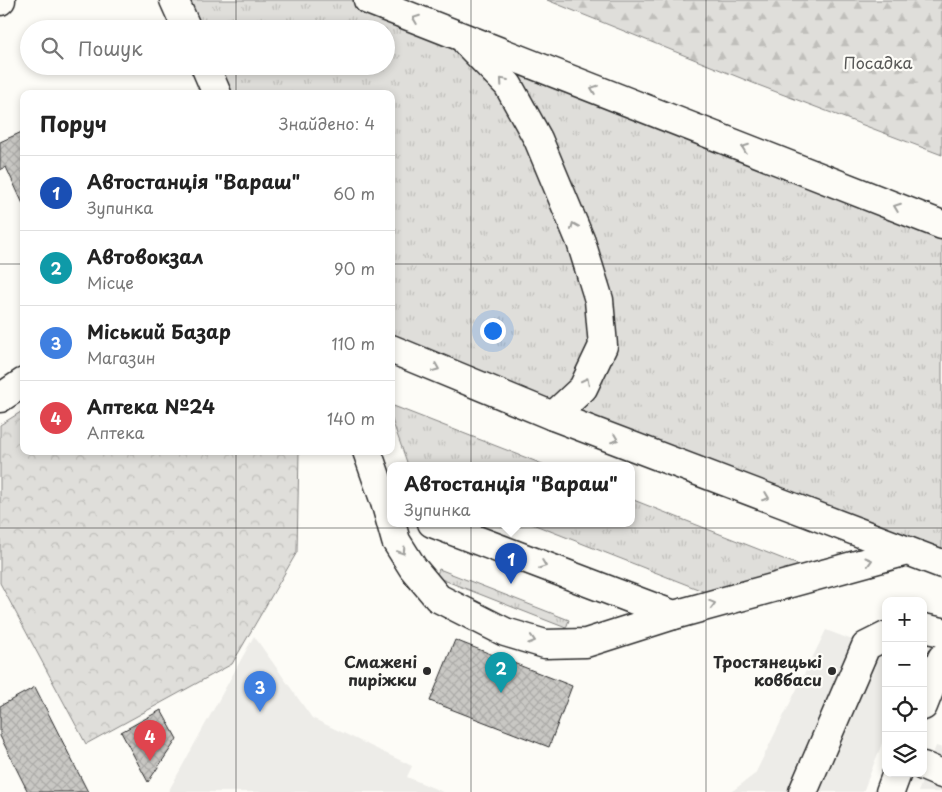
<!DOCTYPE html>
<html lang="uk">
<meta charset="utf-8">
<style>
:root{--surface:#fff;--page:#f2f2f2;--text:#222;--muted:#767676;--line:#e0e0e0;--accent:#2b2b2b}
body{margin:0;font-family:"Playpen Sans",sans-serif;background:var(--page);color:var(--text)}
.controls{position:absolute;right:15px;bottom:15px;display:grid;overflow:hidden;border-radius:10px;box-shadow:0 2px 8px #0003}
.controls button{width:45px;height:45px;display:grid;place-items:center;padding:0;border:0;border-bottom:1px solid var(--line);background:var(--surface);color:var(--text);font:25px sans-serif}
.you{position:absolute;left:492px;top:330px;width:18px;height:18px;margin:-12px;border:4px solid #fff;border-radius:50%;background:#1a73e8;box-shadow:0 0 0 8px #1a73e833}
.badge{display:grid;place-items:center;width:32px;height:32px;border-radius:50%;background:var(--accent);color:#fff;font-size:16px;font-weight:700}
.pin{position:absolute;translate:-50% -41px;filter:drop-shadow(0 1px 2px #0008)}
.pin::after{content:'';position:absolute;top:26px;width:18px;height:15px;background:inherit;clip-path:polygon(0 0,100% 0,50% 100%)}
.popup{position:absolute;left:387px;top:462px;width:248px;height:65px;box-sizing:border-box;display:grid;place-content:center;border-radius:10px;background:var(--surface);filter:drop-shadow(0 1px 4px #0005);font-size:16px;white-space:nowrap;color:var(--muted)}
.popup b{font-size:19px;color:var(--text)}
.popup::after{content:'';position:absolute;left:50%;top:100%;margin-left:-10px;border:10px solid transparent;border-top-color:var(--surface)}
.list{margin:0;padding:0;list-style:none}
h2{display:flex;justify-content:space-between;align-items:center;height:65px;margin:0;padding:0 20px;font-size:21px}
h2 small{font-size:16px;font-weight:400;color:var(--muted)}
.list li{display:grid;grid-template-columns:32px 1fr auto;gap:15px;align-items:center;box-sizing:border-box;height:75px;padding:0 20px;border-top:1px solid var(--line)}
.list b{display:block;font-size:19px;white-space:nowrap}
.list p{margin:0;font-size:16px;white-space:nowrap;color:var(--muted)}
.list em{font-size:16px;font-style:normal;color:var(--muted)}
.icon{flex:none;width:28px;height:28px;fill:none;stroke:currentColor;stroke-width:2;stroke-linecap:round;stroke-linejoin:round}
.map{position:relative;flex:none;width:942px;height:792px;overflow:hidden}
.search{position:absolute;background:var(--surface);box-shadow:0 2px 8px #0003;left:20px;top:20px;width:375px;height:55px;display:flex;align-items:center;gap:12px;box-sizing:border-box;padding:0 18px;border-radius:28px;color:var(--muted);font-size:19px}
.panel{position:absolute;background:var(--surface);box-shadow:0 2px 8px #0003;left:20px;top:90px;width:375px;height:365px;border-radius:10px}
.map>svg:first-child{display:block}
</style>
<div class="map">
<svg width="942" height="792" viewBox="0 0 942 792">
<defs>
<pattern id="grass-tufts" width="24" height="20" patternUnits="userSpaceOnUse" patternTransform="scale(1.25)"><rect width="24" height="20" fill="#dfdeda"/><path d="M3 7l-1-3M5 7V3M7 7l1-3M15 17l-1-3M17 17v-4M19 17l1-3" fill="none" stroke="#c0bfbb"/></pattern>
<pattern id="forest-firs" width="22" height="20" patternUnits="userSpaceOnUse" patternTransform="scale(1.25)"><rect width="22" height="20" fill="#dfdeda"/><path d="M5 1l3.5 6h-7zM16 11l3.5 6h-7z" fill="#c0bfbb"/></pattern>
<pattern id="park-crowns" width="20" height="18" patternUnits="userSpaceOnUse" patternTransform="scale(1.25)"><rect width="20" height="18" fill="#dfdeda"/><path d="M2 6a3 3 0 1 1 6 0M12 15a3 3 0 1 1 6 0" fill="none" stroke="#c0bfbb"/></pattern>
<pattern id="building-cross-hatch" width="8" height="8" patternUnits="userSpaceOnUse" patternTransform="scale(1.25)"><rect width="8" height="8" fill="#c9c8c4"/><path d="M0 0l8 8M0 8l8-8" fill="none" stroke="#adaca9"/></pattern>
</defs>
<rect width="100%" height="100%" fill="#fdfcf7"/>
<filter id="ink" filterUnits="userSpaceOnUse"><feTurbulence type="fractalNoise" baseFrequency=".02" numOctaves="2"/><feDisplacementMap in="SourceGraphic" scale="10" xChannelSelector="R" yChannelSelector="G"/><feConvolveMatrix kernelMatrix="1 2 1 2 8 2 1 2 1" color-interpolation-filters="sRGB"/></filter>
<g filter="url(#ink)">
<g fill="#edece8">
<polygon points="826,630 886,653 886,733 863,792 731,792 755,774"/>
<polygon points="254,636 312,718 412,766 407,777 443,792 168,792"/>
<polygon points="936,746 942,748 942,792 918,792"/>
</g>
<g fill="url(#grass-tufts)" stroke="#858482">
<polygon points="190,0 368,0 942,225 942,564 391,349 391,94 217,94 205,66 386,66 386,29 187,29"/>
<polygon points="391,405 545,465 408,465 391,417"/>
<polygon points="631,499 806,568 713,595 530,523 631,523"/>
<polygon points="439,569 569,620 566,628 436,577"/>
</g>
<polygon fill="url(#forest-firs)" stroke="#858482" points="547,0 942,0 942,155 758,85"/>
<polygon fill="url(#park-crowns)" stroke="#858482" points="24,410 24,451 299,451 297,552 232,664 86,744 0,583 0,425"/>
<g fill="url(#building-cross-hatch)" stroke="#2b2b2b">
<polygon points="24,131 24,206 6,167 0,170 0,142"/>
<polygon points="455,640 572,686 549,747 430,701"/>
<polygon points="35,687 88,792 28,792 0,736 0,706"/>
<polygon points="161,710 177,739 148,782 121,732"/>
</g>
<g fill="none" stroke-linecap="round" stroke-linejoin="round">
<defs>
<g id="minor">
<polyline points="0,1 1,0"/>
<polyline points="0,398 24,382"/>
<polyline points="367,451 386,505 391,507"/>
<polyline points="386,505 396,541 413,568 438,598 505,632 545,644 586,643 674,615"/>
<polyline points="432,523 674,615 907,551"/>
<polyline points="923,628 942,632"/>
<polyline points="923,706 942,658"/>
<polyline points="923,766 942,774"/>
<polyline points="803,792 866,646 886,636"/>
<polyline points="890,792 897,773"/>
</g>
<g id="major">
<polyline points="174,0 187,29"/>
<polyline points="368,0 942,225"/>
<polyline points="467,43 508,85 538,139 581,242 599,300 603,346 583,388 553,416"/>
<polyline points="205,66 217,94"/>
<polyline points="391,349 553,416 942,564"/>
</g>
</defs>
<use href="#minor" stroke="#2b2b2b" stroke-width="31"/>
<use href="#major" stroke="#2b2b2b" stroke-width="31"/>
<use href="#minor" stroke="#fdfcf7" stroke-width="28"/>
<use href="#major" stroke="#fdfcf7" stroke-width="28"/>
</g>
<defs><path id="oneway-chevron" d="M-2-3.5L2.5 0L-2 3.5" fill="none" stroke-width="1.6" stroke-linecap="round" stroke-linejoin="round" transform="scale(1.25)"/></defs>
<g stroke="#9e9e9b">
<use href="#oneway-chevron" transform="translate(416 19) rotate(-159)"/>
<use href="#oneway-chevron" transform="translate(503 81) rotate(-131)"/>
<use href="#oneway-chevron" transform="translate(594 89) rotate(-159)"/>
<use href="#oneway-chevron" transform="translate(745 148) rotate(-159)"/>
<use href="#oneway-chevron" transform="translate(897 207) rotate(-159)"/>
<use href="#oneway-chevron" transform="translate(574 226) rotate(-113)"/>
<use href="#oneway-chevron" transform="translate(436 368) rotate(22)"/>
<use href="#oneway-chevron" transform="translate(586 381) rotate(-63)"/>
<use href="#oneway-chevron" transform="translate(615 439) rotate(21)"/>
<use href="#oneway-chevron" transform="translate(766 497) rotate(21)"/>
<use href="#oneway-chevron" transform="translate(402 551) rotate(58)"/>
<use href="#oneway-chevron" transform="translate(869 561) rotate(-16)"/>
<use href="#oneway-chevron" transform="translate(543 565) rotate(21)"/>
<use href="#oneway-chevron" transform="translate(712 604) rotate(-15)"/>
<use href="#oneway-chevron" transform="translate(532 640) rotate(17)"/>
</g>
</g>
<path fill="none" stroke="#2b2b2b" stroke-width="1" stroke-opacity="0.55" d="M236 0V29M471 0V792M706 0V792M236 66V94M0 264H24M391 264H942M236 451V792M0 528H942"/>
<g fill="#2b2b2b" stroke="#fdfcf7" stroke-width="2">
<circle cx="427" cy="671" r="5"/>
<circle cx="832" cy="671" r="5"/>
</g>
<g text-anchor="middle" stroke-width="4.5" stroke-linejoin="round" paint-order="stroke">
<g font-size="16" fill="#585857" stroke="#fdfcf7">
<text x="878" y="69">Посадка</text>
</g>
<g font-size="16" font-weight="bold" fill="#2b2b2b" stroke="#fdfcf7" text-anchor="end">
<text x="417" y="668">Смажені<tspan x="417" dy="18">пиріжки</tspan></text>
<text x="822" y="668">Тростянецькі<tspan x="822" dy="18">ковбаси</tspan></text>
</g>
</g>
</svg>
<div class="controls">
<button>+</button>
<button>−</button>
<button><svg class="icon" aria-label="locate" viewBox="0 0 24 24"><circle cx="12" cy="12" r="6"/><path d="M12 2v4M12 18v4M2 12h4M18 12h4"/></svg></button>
<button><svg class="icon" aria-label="layers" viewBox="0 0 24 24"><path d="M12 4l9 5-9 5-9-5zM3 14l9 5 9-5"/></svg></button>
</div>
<div class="you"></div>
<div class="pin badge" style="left:511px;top:584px;background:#1a4fb4">1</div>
<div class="popup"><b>Автостанція &quot;Вараш&quot;</b>Зупинка</div>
<div class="pin badge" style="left:501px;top:693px;background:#0f9aa8">2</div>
<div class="pin badge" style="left:260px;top:712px;background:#3f7fe0">3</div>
<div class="pin badge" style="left:150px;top:761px;background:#e0444e">4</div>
<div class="search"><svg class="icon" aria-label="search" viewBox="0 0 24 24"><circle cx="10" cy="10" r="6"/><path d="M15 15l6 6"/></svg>Пошук</div>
<section class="panel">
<h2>Поруч<small>Знайдено: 4</small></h2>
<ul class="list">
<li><span class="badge" style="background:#1a4fb4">1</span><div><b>Автостанція &quot;Вараш&quot;</b><p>Зупинка</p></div><em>60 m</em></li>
<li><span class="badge" style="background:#0f9aa8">2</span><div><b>Автовокзал</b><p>Місце</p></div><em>90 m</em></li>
<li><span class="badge" style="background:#3f7fe0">3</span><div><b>Міський Базар</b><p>Магазин</p></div><em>110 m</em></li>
<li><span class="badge" style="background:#e0444e">4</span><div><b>Аптека №24</b><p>Аптека</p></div><em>140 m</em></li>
</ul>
</section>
</div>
